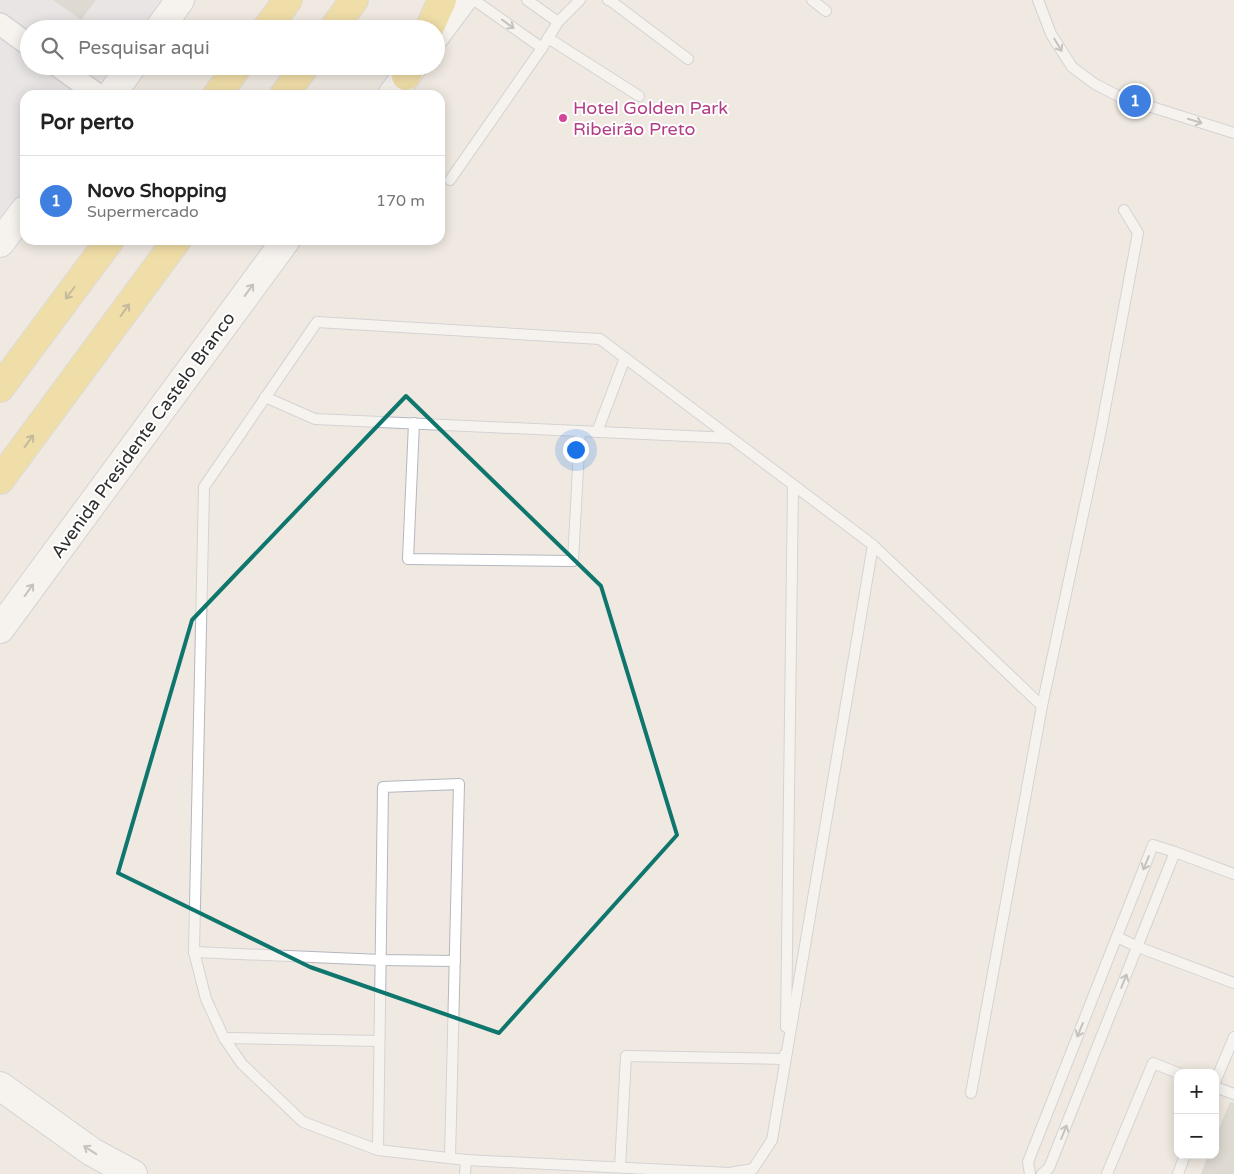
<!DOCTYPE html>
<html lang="pt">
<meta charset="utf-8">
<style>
:root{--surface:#fff;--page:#f2f2f2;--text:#222;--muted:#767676;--line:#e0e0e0;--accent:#4264fb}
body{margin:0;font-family:"Varela Round",sans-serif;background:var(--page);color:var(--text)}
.controls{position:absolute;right:15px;bottom:15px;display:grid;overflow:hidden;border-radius:10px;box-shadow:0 2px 12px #0003}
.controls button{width:45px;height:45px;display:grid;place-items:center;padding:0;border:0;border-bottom:1px solid var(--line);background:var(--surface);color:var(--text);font:25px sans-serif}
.you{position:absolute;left:575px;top:449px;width:18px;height:18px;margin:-12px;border:4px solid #fff;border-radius:50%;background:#1a73e8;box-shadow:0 0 0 8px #1a73e833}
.badge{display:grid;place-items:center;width:32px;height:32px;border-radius:50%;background:var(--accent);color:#fff;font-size:16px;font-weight:700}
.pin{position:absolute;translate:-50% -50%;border:2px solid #fff;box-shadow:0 1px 5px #0006}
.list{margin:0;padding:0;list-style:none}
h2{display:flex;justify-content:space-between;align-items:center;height:65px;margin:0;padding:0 20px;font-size:21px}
h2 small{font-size:16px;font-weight:400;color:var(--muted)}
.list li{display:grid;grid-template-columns:32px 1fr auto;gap:15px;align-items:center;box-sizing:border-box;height:90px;padding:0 20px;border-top:1px solid var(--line)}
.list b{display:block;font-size:19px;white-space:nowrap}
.list p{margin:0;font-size:16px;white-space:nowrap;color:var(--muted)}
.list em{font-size:16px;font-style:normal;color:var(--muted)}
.icon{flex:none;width:28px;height:28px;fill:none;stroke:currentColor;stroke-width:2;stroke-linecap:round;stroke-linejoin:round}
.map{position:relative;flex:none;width:1234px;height:1174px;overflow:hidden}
.search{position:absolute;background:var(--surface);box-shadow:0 2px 12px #0003;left:20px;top:20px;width:425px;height:55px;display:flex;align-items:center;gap:12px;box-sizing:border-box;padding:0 18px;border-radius:28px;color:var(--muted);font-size:19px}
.panel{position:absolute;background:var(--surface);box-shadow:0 2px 12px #0003;left:20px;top:90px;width:425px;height:155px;border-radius:15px}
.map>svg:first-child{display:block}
</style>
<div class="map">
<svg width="1234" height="1174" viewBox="0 0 1234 1174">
<rect width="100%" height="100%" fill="#efe9e1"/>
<polygon fill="#e3e1e8" points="0,0 178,0 157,29 29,29 29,66 130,66 108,95 25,95 25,209 0,243"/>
<g fill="#cbc7bf">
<polygon points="53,0 96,0 81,20"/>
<polygon points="1230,1102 1234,1103 1234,1174 1201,1174 1208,1155 1215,1155 1215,1138"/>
</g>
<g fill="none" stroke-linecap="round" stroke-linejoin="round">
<defs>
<g id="lane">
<polyline points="474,0 542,48"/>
<polyline points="527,0 558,22"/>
<polyline points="608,0 611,1 688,59"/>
<polyline points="812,0 826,11"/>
<polyline points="1038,0 1051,34 1072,67 1095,84 1120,97 1234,133"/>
<polyline points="548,38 639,96"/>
<polyline points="450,180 542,48 558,22 580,0"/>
<polyline points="265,397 315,419 731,438"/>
<polyline points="414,423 408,559 573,561 580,431"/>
<polyline points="597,432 625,358"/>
<polyline points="873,545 772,1140 753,1169 729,1173 466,1160 378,1150 303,1122 242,1064 224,1038 206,999 194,952 204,487 317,322 600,339 873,545 1042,706 971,1093"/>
<polyline points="1042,706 1100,435 1138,233 1124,210"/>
<polyline points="1175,852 1234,874"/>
<polyline points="1117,937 1138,947 1234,983"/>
<polyline points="194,952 381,960 455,961"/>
<polyline points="786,1027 793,485"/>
<polyline points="224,1038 379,1041"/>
<polyline points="1215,1082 1234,1037"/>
<polyline points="1215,1087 1234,1094"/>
<polyline points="378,1150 383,787 459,784 450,1158"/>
<polyline points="620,1167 626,1056 785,1059 785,1054"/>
<polyline points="465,1174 466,1160"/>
<polyline points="1030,1174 1028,1162 1153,845 1175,852 1049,1168 1042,1174"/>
<polyline points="1107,1174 1153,1063 1178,1073"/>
<polyline points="1178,1174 1185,1155"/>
</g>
<g id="street">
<polyline points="0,24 29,45"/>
<polyline points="58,66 98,95"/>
</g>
<g id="secondary">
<polyline points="159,29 180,0"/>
<polyline points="436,35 462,0"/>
<polyline points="111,95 132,66"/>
<polyline points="392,95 413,66"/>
<polyline points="0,243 25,210"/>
<polyline points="0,629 286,240"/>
<polyline points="0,1086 92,1152 133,1174"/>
</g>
<g id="primary">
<polyline points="266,29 288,0"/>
<polyline points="333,29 354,0"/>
<polyline points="429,29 442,0"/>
<polyline points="406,76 411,66"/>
<polyline points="217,95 238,66"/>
<polyline points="284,95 305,66"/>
<polyline points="0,388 110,240"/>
<polyline points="0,480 177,240"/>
</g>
</defs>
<use href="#lane" stroke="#b4b7c1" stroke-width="12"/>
<use href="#street" stroke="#b4b7c1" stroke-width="24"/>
<use href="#secondary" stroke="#b4b7c1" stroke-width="30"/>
<use href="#primary" stroke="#c9c9c9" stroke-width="30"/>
<use href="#lane" stroke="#fff" stroke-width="10"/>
<use href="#street" stroke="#fff" stroke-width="21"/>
<use href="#secondary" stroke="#fff" stroke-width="28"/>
<use href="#primary" stroke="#f2d163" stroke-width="28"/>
</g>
<defs><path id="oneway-shaft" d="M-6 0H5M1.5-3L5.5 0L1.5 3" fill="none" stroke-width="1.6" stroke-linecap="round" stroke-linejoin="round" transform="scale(1.25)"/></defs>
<g stroke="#969696">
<use href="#oneway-shaft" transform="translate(508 24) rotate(36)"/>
<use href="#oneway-shaft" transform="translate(1058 45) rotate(59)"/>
<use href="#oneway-shaft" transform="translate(1195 121) rotate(17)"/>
<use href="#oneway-shaft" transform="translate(249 290) rotate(-54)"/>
<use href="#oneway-shaft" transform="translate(29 590) rotate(-54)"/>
<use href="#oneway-shaft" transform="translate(1146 863) rotate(112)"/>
<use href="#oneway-shaft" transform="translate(1124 981) rotate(-68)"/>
<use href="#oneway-shaft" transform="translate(1080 1030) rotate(112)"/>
<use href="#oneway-shaft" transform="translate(1064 1132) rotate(-68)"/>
<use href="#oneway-shaft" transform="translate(90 1150) rotate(-147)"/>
</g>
<g stroke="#908048">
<use href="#oneway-shaft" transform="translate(70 293) rotate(127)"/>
<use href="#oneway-shaft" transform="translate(125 310) rotate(-54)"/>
<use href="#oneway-shaft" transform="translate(29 441) rotate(-54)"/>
</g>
<path d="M0 0H1234V1174H0ZM406 396 601 586 677 835 499 1033 310 967 118 873 192 620Z" fill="#efe9e1" fill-opacity=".55" fill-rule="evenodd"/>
<path fill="none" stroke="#0f766e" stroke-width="4" stroke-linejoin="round" d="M406 396 601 586 677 835 499 1033 310 967 118 873 192 620Z"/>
<circle fill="#d1479c" stroke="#fff" stroke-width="2" cx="563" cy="118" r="5"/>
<g text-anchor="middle" stroke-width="4" stroke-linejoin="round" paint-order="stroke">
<g font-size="18" fill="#b23c85" stroke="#fff" text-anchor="start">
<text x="573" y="114">Hotel Golden Park<tspan x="573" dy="21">Ribeirão Preto</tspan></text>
</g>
<g font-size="18" fill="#2e2e2e" stroke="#fff">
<text transform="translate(143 435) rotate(-54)" y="6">Avenida Presidente Castelo Branco</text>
</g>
</g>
</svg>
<div class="controls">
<button>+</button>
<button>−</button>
</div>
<div class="you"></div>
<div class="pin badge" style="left:1135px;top:101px;background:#3f7fe0">1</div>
<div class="search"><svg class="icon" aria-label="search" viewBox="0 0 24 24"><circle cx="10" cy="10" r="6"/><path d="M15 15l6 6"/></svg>Pesquisar aqui</div>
<section class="panel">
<h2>Por perto<small></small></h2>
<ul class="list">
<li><span class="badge" style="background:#3f7fe0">1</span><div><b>Novo Shopping</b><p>Supermercado</p></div><em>170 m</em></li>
</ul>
</section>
</div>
